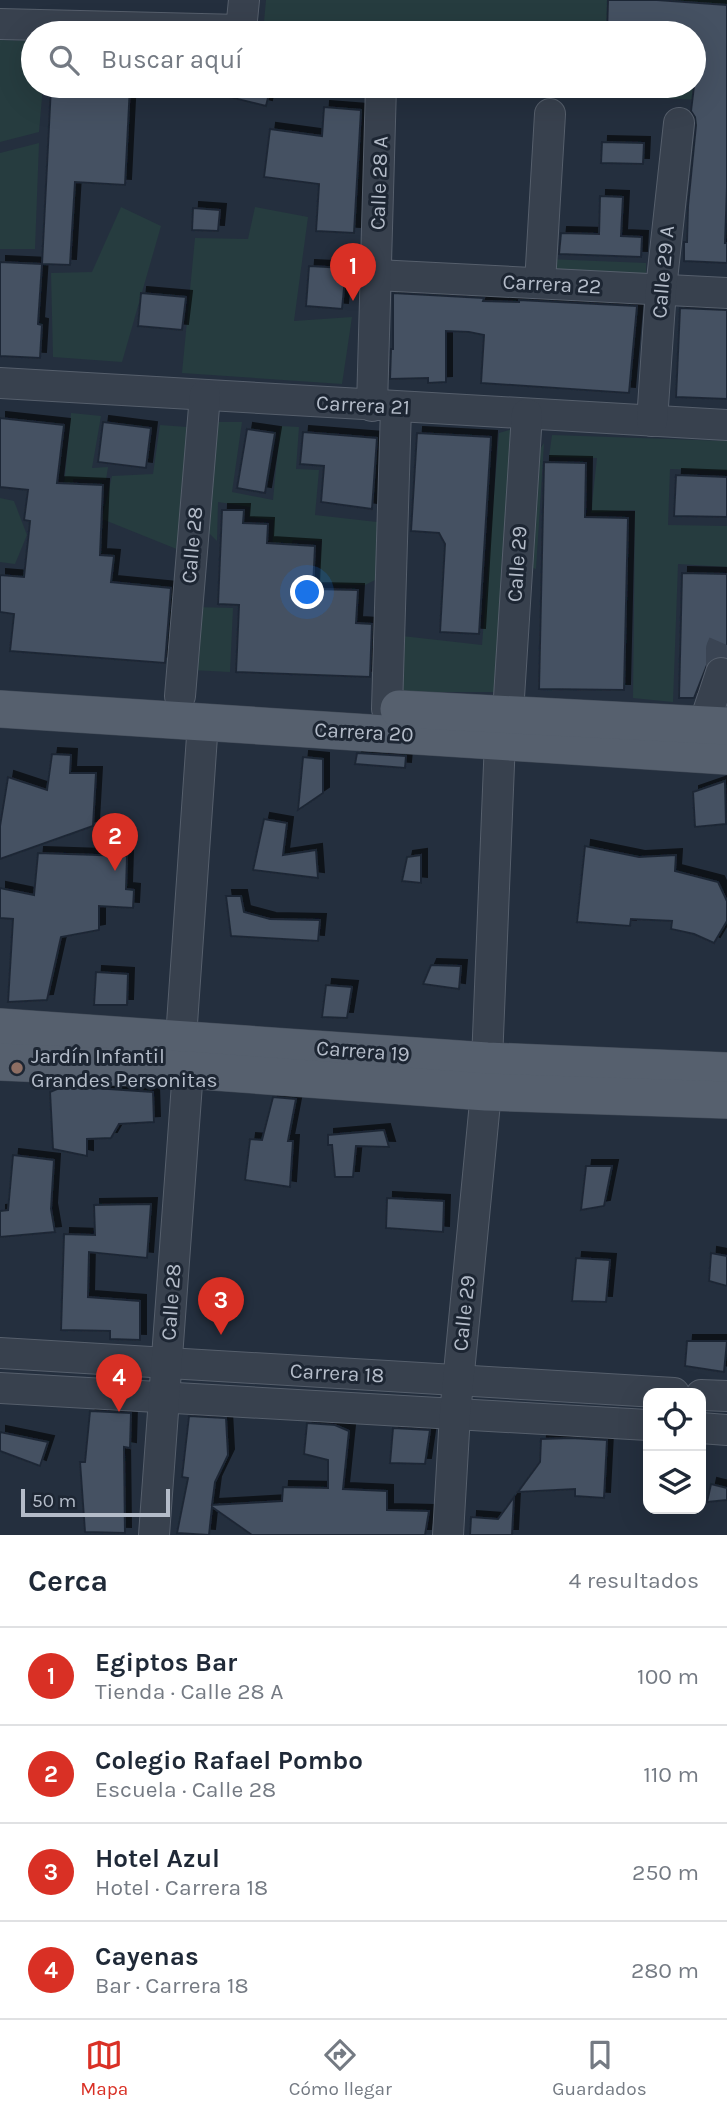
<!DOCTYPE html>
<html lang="es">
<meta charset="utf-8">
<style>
:root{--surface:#fff;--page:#f6f6f7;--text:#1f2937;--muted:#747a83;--line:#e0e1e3;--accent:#d93025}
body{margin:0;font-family:Karla,sans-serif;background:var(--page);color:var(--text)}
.controls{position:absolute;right:21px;bottom:21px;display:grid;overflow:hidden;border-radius:14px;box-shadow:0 7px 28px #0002}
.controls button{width:63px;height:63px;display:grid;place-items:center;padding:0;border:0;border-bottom:2px solid var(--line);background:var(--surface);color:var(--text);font:35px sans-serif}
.scale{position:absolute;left:21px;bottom:18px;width:149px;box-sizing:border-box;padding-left:7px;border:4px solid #b4bcc9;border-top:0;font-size:19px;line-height:24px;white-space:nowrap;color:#b4bcc9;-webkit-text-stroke:5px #1d2633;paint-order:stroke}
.you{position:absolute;left:308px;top:593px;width:24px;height:24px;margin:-18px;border:5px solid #fff;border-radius:50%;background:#1a73e8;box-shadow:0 0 0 10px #1a73e833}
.badge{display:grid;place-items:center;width:46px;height:46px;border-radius:50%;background:var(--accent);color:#fff;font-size:23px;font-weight:700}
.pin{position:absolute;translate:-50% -58px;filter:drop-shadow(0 2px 4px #0008)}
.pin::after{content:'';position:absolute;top:37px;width:24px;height:21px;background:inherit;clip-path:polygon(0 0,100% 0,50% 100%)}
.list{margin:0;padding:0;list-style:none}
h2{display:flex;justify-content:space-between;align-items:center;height:91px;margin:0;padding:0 28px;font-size:30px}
h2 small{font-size:23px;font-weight:400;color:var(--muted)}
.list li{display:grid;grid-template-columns:46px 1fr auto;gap:21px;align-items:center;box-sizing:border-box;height:98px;padding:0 28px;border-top:2px solid var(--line)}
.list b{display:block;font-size:26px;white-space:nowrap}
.list p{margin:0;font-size:23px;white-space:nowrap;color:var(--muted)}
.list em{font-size:23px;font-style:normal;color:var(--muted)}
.icon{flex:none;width:38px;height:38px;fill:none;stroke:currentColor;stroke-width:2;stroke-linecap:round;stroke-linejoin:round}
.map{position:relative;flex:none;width:727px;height:1535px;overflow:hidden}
.search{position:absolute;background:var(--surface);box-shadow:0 7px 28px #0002;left:21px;right:21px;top:21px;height:77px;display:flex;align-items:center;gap:18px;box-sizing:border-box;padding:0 24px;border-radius:38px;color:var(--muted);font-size:26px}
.sheet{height:483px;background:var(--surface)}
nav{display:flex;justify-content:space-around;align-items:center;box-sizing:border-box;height:98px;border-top:2px solid var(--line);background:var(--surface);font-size:19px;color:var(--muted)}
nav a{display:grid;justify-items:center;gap:4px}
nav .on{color:var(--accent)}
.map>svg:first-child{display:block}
</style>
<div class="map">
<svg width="727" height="1535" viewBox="0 0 727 1535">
<defs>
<filter id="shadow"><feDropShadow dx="6" dy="-6" stdDeviation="0" flood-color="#0009"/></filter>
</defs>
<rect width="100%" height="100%" fill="#242f3e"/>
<g fill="#263c3f">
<polygon points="266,0 727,0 727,101 516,92 508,86 694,86 694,33 263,33"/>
<polygon points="0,40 33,41 33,86 43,86 39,132 0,142"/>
<polygon points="39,143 35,249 0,249 0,153"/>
<polygon points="121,207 161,226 122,362 53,357 51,273 92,272"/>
<polygon points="255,207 308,217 294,321 352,317 342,384 182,373 195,238 248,239"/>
<polygon points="547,259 646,263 646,273 545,276"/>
<polygon points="71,413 101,416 92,468 108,467 106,480 73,479 76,536 60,528"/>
<polygon points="205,422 242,422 232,492 273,500 280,426 299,427 296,469 319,470 315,515 386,523 383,576 365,585 318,584 322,541 293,540 291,544 290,579 270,579 274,520 249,517 250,507 218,502 217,541 198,522"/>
<polygon points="160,425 201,428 184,552 102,519 112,476 153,474"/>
<polygon points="519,427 497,692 403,692 402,636 482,645 499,433"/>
<polygon points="552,435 727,441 727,471 670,469 668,525 727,526 727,567 678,564 673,702 633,698 635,510 591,513 597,458 549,457"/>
<polygon points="544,443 536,569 523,565 530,464"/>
<polygon points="0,498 14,501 27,535 15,564 0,562"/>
<polygon points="194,607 233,608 230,672 191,670"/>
</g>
<g fill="#455162" stroke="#1f2835" stroke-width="2" filter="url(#shadow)">
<polygon points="608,0 657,0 727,5 727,188 725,243 727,243 727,263 684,261 684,242 687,242 688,206 696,125 695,117 691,111 694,86 694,33 607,33"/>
<polygon points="51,86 130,86 125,185 75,182 70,265 42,264"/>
<polygon points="210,86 271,86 266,106 209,92"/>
<polygon points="324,107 361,110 354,233 316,231 319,184 264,177 270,129 322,136"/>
<polygon points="602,142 644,143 643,164 601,163"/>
<polygon points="600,196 623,197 621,236 642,237 641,257 559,254 561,233 599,234"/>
<polygon points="193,208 220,210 218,231 192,230"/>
<polygon points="0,262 42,264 38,324 42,325 40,358 0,356"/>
<polygon points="309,266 346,268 342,309 306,306"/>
<polygon points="141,293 186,297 182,330 138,326"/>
<polygon points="393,293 484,298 483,301 519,302 519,300 637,306 629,393 481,383 484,335 469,332 446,331 446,382 428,383 428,378 390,379 391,349 393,349"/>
<polygon points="680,308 727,310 727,399 676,397"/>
<polygon points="0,418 64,425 57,483 103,485 100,555 114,556 111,582 171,588 165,663 10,651 14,614 0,612 0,575 24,577 30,521 24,520 28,490 0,487"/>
<polygon points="103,422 151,428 146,468 98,462"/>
<polygon points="247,429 275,433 265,493 237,488"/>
<polygon points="303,432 377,438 372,509 321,502 324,466 300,464"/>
<polygon points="417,433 491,437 479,634 440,632 445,544 439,533 411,531"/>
<polygon points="544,462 586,463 585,517 628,518 624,690 539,689"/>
<polygon points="676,475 727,477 727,517 674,516"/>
<polygon points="222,510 244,510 243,523 268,524 267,543 315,546 313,589 358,590 356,623 372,624 370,677 236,672 239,605 218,604"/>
<polygon points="682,573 727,574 727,657 717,656 709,660 694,698 679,698"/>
<polygon points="357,753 406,756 405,768 355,764"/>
<polygon points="52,754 71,755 70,773 96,773 93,826 0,859 0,826 8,777 47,790"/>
<polygon points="303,757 323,759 323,793 298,810"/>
<polygon points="725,781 726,824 695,827 693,792"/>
<polygon points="264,819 287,823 283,855 316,850 318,878 253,870"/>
<polygon points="585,846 639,857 676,855 675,871 718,882 727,901 727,921 714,943 694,934 671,929 672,921 631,919 630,926 577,922"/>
<polygon points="38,853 127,856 126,889 134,890 133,908 99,906 99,930 61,937 47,1000 8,1002 13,919 0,918 0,888 34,895"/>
<polygon points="421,855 421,883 402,881 407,857"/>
<polygon points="226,896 241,896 244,912 270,919 320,920 318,941 231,936"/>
<polygon points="431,965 461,966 459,989 423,984"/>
<polygon points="96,972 128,974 127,1005 94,1005"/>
<polygon points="326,985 352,987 347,1018 322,1017"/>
<polygon points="64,1086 153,1092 154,1122 119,1124 111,1138 87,1139 87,1156 53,1149 50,1092"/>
<polygon points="273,1097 296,1099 288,1141 293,1141 290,1187 245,1180 250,1139 262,1140"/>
<polygon points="384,1130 389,1147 356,1146 353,1177 335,1177 332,1145 328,1145 328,1135"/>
<polygon points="13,1155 54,1160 51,1209 55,1232 0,1237 0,1211 8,1210"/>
<polygon points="586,1166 612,1166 604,1206 581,1210"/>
<polygon points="387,1198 444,1201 443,1232 386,1228"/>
<polygon points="151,1204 147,1258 89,1252 88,1297 140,1301 140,1340 110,1339 110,1331 61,1330 64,1234 95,1235 94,1205"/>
<polygon points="711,1253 727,1256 727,1286 709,1281"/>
<polygon points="576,1258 610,1260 606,1302 572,1301"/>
<polygon points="687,1341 727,1341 724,1372 685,1366"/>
<polygon points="90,1411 131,1413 130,1448 124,1447 125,1533 85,1532 80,1462 85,1462"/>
<polygon points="189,1416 226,1418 228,1455 215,1482 212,1505 282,1501 283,1487 328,1488 328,1460 304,1454 307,1423 335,1425 349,1431 343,1489 387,1491 387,1510 429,1511 425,1535 252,1535 212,1507 209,1535 177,1533 188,1478 182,1477"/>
<polygon points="393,1428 430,1430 425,1464 390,1463"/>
<polygon points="0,1432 48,1442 40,1466 0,1451"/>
<polygon points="571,1438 607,1440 604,1498 575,1496 575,1489 518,1492 540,1462 541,1439"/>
<polygon points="711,1484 727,1488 727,1500 707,1502"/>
<polygon points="514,1497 512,1535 470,1535 471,1517 498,1519"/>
</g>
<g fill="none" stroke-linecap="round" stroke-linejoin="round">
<polyline stroke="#3a4453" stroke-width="30" stroke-dasharray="30 15" stroke-linecap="butt" points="721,673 721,649 727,635"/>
<defs>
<g id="minor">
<polyline points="0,24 241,30 244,0"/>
<polyline points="376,275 727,293"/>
<polyline points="540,283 550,114"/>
<polyline points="0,383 727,425"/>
<polyline points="372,406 381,86"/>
<polyline points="652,421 661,289 679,123"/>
<polyline points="180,696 205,395"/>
<polyline points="387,709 396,407"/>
<polyline points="508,713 527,414"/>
<polyline points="704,724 721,673"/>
<polyline points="181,1038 203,722"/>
<polyline points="487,1061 500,740"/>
<polyline points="0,1353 674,1393"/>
<polyline points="0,1388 648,1425"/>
<polyline points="701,1395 727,1396"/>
<polyline points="701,1428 727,1430"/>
<polyline points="154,1535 188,1070"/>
<polyline points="448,1535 455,1414 486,1092"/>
</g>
<g id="major">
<polyline points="0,709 727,756"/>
<polyline points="399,709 727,726"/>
<polyline points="0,1027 487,1061 727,1071"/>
<polyline points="0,1062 188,1070 486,1092 727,1100"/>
</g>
</defs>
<use href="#minor" stroke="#565f6c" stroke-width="32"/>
<use href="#major" stroke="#414a57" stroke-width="38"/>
<use href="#minor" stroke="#38414e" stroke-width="30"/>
<use href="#major" stroke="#56606e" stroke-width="37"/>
</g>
<circle fill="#8d6e63" stroke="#1d2633" stroke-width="2.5" cx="17" cy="1068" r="7"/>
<g text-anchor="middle" stroke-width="6" stroke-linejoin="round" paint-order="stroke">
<g font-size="21" fill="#b4bcc9" stroke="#1d2633">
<text transform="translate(379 183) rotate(-88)" y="7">Calle 28 A</text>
<text transform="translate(663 272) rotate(-85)" y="7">Calle 29 A</text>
<text transform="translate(552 284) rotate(3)" y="7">Carrera 22</text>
<text transform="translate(363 405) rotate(3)" y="7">Carrera 21</text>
<text transform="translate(192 545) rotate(-85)" y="7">Calle 28</text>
<text transform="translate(517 564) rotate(-86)" y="7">Calle 29</text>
<text transform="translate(364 732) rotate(3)" y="7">Carrera 20</text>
<text transform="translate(363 1051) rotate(4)" y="7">Carrera 19</text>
<text transform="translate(171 1302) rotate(-86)" y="7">Calle 28</text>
<text transform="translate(464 1313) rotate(-84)" y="7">Calle 29</text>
<text transform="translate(337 1373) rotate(3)" y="7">Carrera 18</text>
</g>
<g font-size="21" fill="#b4bcc9" stroke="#1d2633" text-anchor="start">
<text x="31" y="1063">Jardín Infantil<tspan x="31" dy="24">Grandes Personitas</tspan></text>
</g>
</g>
</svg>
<div class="controls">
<button><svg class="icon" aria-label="locate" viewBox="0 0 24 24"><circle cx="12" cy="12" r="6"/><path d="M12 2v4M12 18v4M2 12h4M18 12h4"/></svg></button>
<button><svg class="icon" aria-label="layers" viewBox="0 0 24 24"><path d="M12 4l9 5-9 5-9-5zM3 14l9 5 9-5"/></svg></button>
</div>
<div class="scale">50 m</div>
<div class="you"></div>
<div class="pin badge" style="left:353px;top:301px">1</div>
<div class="pin badge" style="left:115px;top:871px">2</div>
<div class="pin badge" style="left:221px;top:1335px">3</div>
<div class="pin badge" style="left:119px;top:1412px">4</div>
<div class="search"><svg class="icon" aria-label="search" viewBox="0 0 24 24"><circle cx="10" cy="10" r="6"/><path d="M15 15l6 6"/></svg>Buscar aquí</div>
</div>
<section class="sheet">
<h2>Cerca<small>4 resultados</small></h2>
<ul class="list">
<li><span class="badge">1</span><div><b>Egiptos Bar</b><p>Tienda · Calle 28 A</p></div><em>100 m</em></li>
<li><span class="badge">2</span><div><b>Colegio Rafael Pombo</b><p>Escuela · Calle 28</p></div><em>110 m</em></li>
<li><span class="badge">3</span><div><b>Hotel Azul</b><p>Hotel · Carrera 18</p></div><em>250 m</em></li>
<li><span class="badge">4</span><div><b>Cayenas</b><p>Bar · Carrera 18</p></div><em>280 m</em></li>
</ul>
</section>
<nav>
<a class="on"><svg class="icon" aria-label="map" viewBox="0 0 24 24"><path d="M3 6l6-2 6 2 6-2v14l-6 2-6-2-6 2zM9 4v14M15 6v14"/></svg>Mapa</a>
<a><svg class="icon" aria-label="directions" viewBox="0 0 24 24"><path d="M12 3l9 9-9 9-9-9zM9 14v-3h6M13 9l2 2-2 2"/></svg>Cómo llegar</a>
<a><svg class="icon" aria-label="saved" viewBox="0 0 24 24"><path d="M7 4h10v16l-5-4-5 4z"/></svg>Guardados</a>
</nav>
